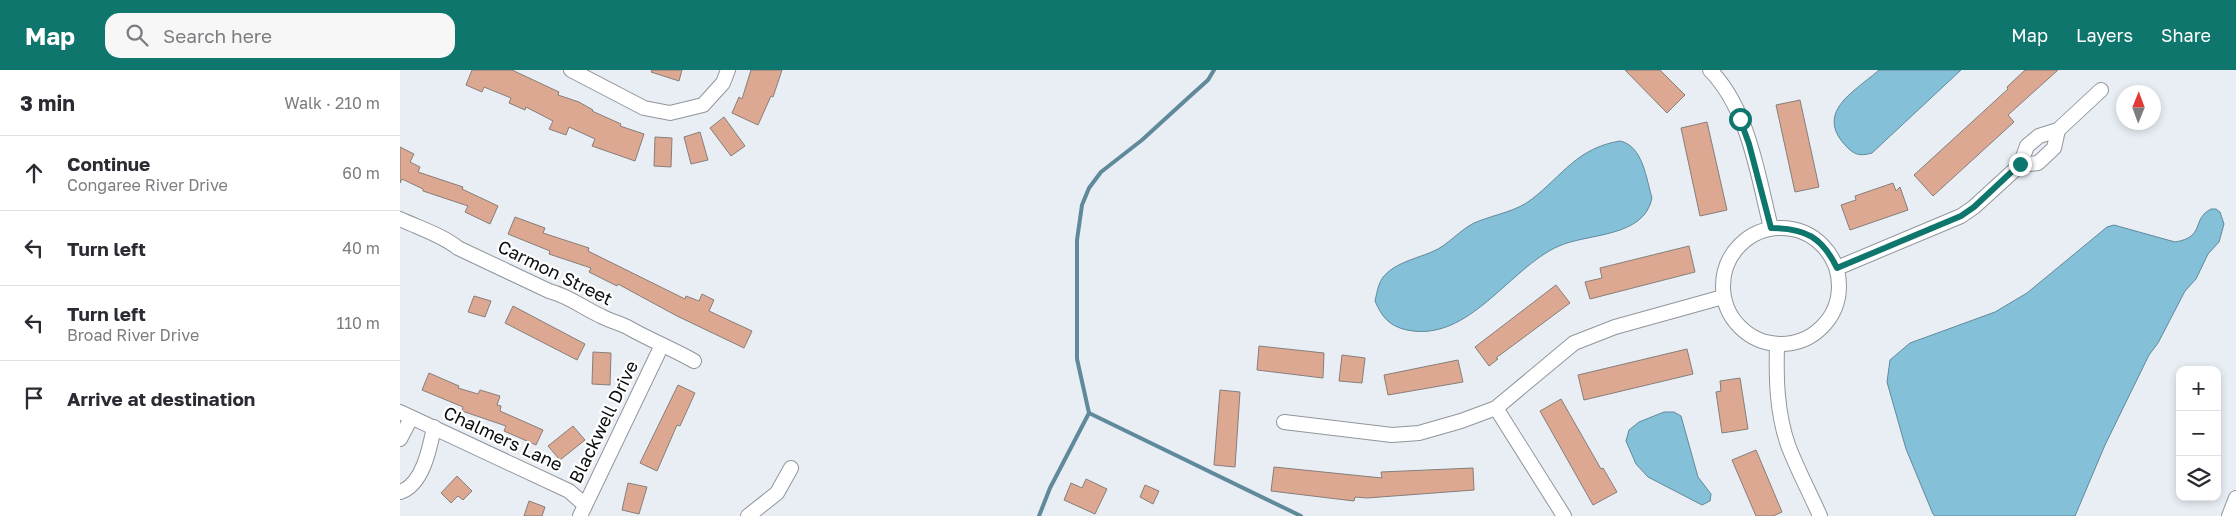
<!DOCTYPE html>
<meta charset="utf-8">
<style>
:root{--surface:#fff;--page:#f7f7f7;--text:#2b2b33;--muted:#7c7c81;--line:#e1e1e2;--accent:#0f766e}
body{margin:0;font-family:"Golos Text",sans-serif;background:var(--page);color:var(--text)}
.controls{position:absolute;right:15px;bottom:15px;display:grid;overflow:hidden;border-radius:10px;box-shadow:0 2px 8px #0003}
.controls button{width:45px;height:45px;display:grid;place-items:center;padding:0;border:0;border-bottom:1px solid var(--line);background:var(--surface);color:var(--text);font:25px sans-serif}
.compass{position:absolute;left:1716px;top:15px;width:45px;height:45px;border-radius:50%;background:var(--surface);box-shadow:0 2px 8px #0003;rotate:1deg}
.stop{position:absolute;width:15px;height:15px;margin:-11px;border:4px solid #0f766e;border-radius:50%;background:#fff}
.stop.end{background:#0f766e;border-color:#fff;box-shadow:0 1px 5px #0008}
.list{margin:0;padding:0;list-style:none}
h2{display:flex;justify-content:space-between;align-items:center;height:65px;margin:0;padding:0 20px;font-size:21px}
h2 small{font-size:16px;font-weight:400;color:var(--muted)}
.list li{display:grid;grid-template-columns:32px 1fr auto;gap:15px;align-items:center;box-sizing:border-box;height:75px;padding:0 20px;border-top:1px solid var(--line)}
.list b{display:block;font-size:19px;white-space:nowrap}
.list p{margin:0;font-size:16px;white-space:nowrap;color:var(--muted)}
.list em{font-size:16px;font-style:normal;color:var(--muted)}
.icon{flex:none;width:28px;height:28px;fill:none;stroke:currentColor;stroke-width:2;stroke-linecap:round;stroke-linejoin:round}
.map{position:relative;flex:none;width:1836px;height:446px;overflow:hidden}
header{display:flex;align-items:center;gap:30px;box-sizing:border-box;height:70px;padding:0 25px;background:var(--accent);color:#fff}
header strong{font-size:24px}
nav{display:flex;gap:28px;margin-inline-start:auto;font-size:18px}
.search{width:350px;height:45px;background:var(--page);display:flex;align-items:center;gap:12px;box-sizing:border-box;padding:0 18px;border-radius:15px;color:var(--muted);font-size:19px}
main{display:flex}
aside{flex:1;background:var(--surface)}
.map>svg:first-child{display:block}
</style>
<header>
<strong>Map</strong>
<div class="search"><svg class="icon" aria-label="search" viewBox="0 0 24 24"><circle cx="10" cy="10" r="6"/><path d="M15 15l6 6"/></svg>Search here</div>
<nav><a>Map</a><a>Layers</a><a>Share</a></nav>
</header>
<main>
<aside>
<h2>3 min<small>Walk · 210 m</small></h2>
<ul class="list">
<li><svg class="icon" aria-label="ahead" viewBox="0 0 24 24"><path d="M12 20V5M6 11l6-6 6 6"/></svg><div><b>Continue</b><p>Congaree River Drive</p></div><em>60 m</em></li>
<li><svg class="icon" aria-label="left" viewBox="0 0 24 24"><path d="M17 20v-9H6M10 6l-5 5 5 5"/></svg><div><b>Turn left</b></div><em>40 m</em></li>
<li><svg class="icon" aria-label="left" viewBox="0 0 24 24"><path d="M17 20v-9H6M10 6l-5 5 5 5"/></svg><div><b>Turn left</b><p>Broad River Drive</p></div><em>110 m</em></li>
<li><svg class="icon" aria-label="arrive" viewBox="0 0 24 24"><path d="M6 21V4h12l-3 4 3 4H6"/></svg><div><b>Arrive at destination</b></div></li>
</ul>
</aside>
<div class="map">
<svg width="1836" height="446" viewBox="0 0 1836 446">
<rect width="100%" height="100%" fill="#e9eef5"/>
<g fill="#84c0d8" stroke="#608a9c">
<path d="M1479 0H1561L1472 83C1459 87 1453 84 1445 75 1414 41 1457 20 1479 0Z"/>
<path d="M1220 71C1243 76 1246 108 1252 128 1244 168 1188 163 1159 176 1109 198 1069 273 1007 260 989 256 982 247 975 231 977 223 978 213 984 206 997 191 1021 188 1038 179 1052 171 1064 156 1079 151 1097 144 1117 141 1132 129 1163 105 1177 78 1220 71Z"/>
<path d="M1811 139H1816L1820 142 1824 154 1819 172 1808 184 1796 209 1785 221 1758 273 1749 285 1705 375 1675 446H1535L1533 444 1506 379 1487 312 1490 290 1510 273 1595 242 1627 223 1707 157 1714 155 1775 172C1806 167 1791 149 1811 139Z"/>
<polygon points="1264,342 1274,342 1281,346 1298,407 1311,424 1310,431 1302,435 1248,407 1236,394 1226,371 1229,360 1239,352"/>
</g>
<g fill="none" stroke-linecap="round" stroke-linejoin="round">
<g stroke="#608a9c" stroke-width="4">
<polyline points="689,343 901,446"/>
<polyline points="639,446 650,418 689,343 677,289 677,170 682,135 689,118 701,102 742,70 788,28 808,10 814,0"/>
</g>
</g>
<g fill="#dda891" stroke="#867e7a">
<polygon points="72,0 112,0 159,22 158,25 179,32 193,40 192,41 221,54 220,56 244,64 235,91 192,76 195,69 169,57 166,65 149,59 153,51 126,37 125,40 109,33 111,28 84,17 82,22 66,15"/>
<polygon points="252,0 282,0 279,11 251,2"/>
<polygon points="351,0 382,0 373,27 371,26 358,55 332,43 339,27 342,29"/>
<polygon points="1225,0 1260,0 1285,25 1267,43"/>
<polygon points="1625,0 1658,0 1608,45 1614,52 1533,126 1514,105 1608,19 1607,17"/>
<polygon points="1400,30 1419,117 1395,122 1376,35"/>
<polygon points="324,47 345,76 331,86 310,58"/>
<polygon points="1307,52 1327,140 1300,146 1281,58"/>
<polygon points="300,62 308,90 291,94 284,67"/>
<polygon points="255,67 272,68 271,97 254,96"/>
<polygon points="0,77 14,84 10,92 20,97 18,102 63,117 62,119 98,136 90,154 65,142 68,136 23,121 23,119 2,109 0,113"/>
<polygon points="1493,113 1496,121 1500,117 1508,140 1450,160 1441,135 1456,130 1455,126"/>
<polygon points="115,147 145,158 143,163 189,178 188,181 285,229 286,226 299,231 302,224 314,230 309,241 352,261 344,278 277,246 218,214 217,216 189,202 191,198 149,184 150,181 108,164"/>
<polygon points="1289,176 1295,202 1190,229 1185,212 1202,208 1200,198"/>
<polygon points="1156,215 1170,233 1096,288 1098,289 1089,296 1075,277"/>
<polygon points="74,226 91,231 85,247 68,242"/>
<polygon points="113,236 185,274 177,290 105,253"/>
<polygon points="859,276 924,283 923,308 857,300"/>
<polygon points="1287,279 1293,304 1184,330 1178,305"/>
<polygon points="193,282 211,283 210,315 192,314"/>
<polygon points="942,285 965,288 962,313 939,311"/>
<polygon points="1058,290 1063,312 988,325 984,305"/>
<polygon points="29,303 59,316 58,318 78,324 80,320 100,326 97,335 101,336 100,341 143,360 136,375 104,361 106,356 62,341 63,337 22,320"/>
<polygon points="1340,308 1348,359 1322,363 1316,322 1321,321 1320,311"/>
<polygon points="278,315 295,323 280,356 277,355 257,401 240,393"/>
<polygon points="820,320 840,322 835,397 814,395"/>
<polygon points="1161,329 1201,399 1203,398 1217,422 1193,435 1140,341"/>
<polygon points="173,356 185,370 160,390 148,376"/>
<polygon points="1356,380 1382,442 1373,446 1356,446 1332,390"/>
<polygon points="874,397 982,408 981,402 1073,398 1074,420 967,428 955,427 954,431 871,421"/>
<polygon points="57,406 72,421 63,430 58,426 51,433 41,423"/>
<polygon points="686,409 707,419 695,444 664,430 671,413 682,418"/>
<polygon points="228,413 247,417 239,444 222,440"/>
<polygon points="745,415 759,421 753,434 740,427"/>
<polygon points="129,431 145,437 142,446 124,446"/>
</g>
<g fill="none" stroke-linecap="round" stroke-linejoin="round">
<defs>
<g id="minor">
<polyline points="171,0 244,38 270,43 303,35 323,13 328,0"/>
<path d="M1310 0C1349 40 1358 106 1371 158"/>
<polyline points="1620,95 1638,93 1654,78 1658,60"/>
<path d="M0 149C19 158 42 165 58 178L149 221C169 226 183 238 201 246 210 251 220 253 229 258 250 270 273 279 294 291"/>
<circle cx="1381" cy="216" r="58"/>
<polyline points="1437,198 1561,146 1574,137 1620,95 1627,76 1639,66 1658,60 1701,20"/>
<path d="M1377 276C1376 310 1377 343 1388 375 1397 399 1410 423 1420 446"/>
<polyline points="1096,338 1164,446"/>
<polyline points="0,342 169,421 185,435"/>
<polyline points="884,352 992,365 1019,363 1061,351 1096,338 1174,273 1215,257 1323,227"/>
<polyline points="0,369 11,348"/>
<path d="M0 422C23 415 30 377 34 357"/>
<polyline points="180,446 262,275"/>
<polyline points="348,446 377,423 391,398"/>
<polyline points="1829,446 1836,428"/>
</g>
</defs>
<use href="#minor" stroke="#91959c" stroke-width="16"/>
<use href="#minor" stroke="#fff" stroke-width="14"/>
</g>
<g fill="none" stroke-linecap="round" stroke-linejoin="round">
<path stroke="#0f766e" stroke-width="6" d="M1340 49 1349 74 1371 158C1405 158 1422 167 1437 198L1561 146 1574 137 1620 94"/>
</g>
<g text-anchor="middle" stroke-width="4.5" stroke-linejoin="round" paint-order="stroke">
<g font-size="18" fill="#0b0d0f" stroke="#fff">
<text transform="translate(155 203) rotate(26)" y="6">Carmon Street</text>
<text transform="translate(204 352) rotate(-64)" y="6">Blackwell Drive</text>
<text transform="translate(103 369) rotate(25)" y="6">Chalmers Lane</text>
</g>
</g>
</svg>
<div class="controls">
<button>+</button>
<button>−</button>
<button><svg class="icon" aria-label="layers" viewBox="0 0 24 24"><path d="M12 4l9 5-9 5-9-5zM3 14l9 5 9-5"/></svg></button>
</div>
<svg class="compass" viewBox="-18 -18 36 36"><path d="M0-13l5 13h-10z" fill="#e53935"/><path d="M0 13l5-13h-10z" fill="#7c7c81"/></svg>
<div class="stop" style="left:1340px;top:49px"></div>
<div class="stop end" style="left:1620px;top:94px"></div>
</div>
</main>
